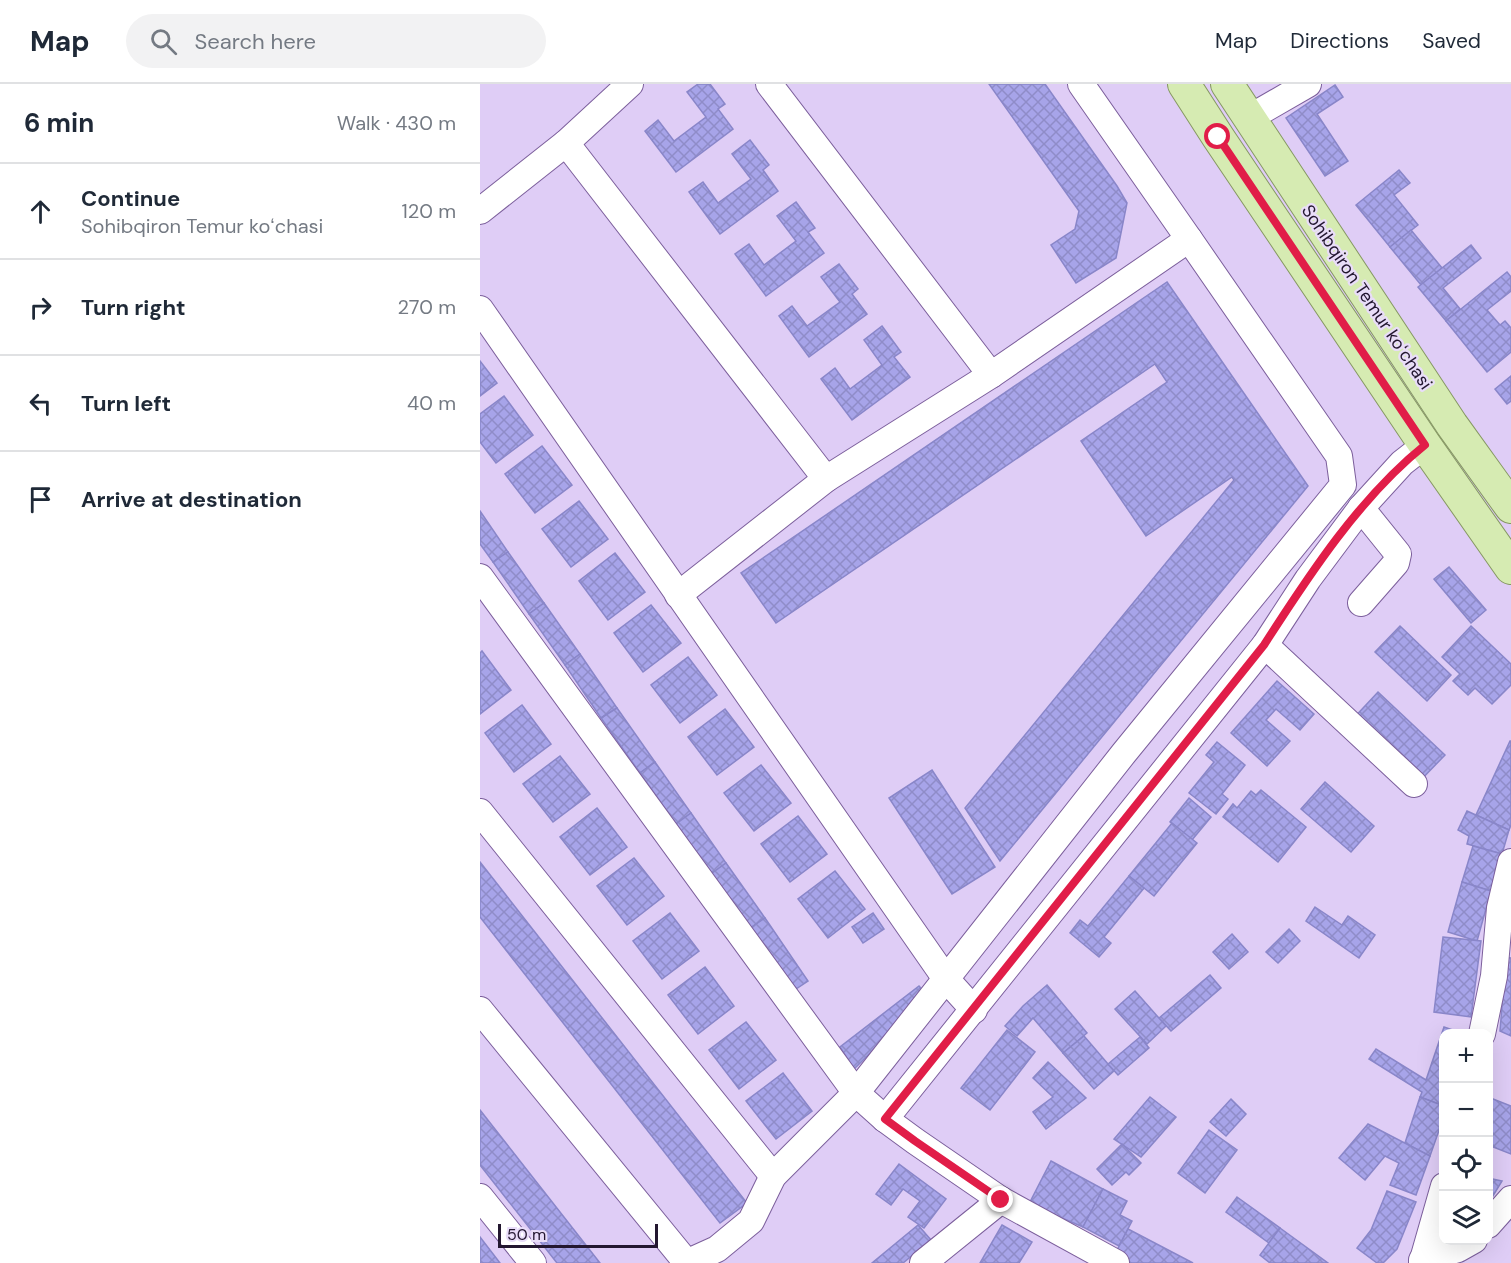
<!DOCTYPE html>
<meta charset="utf-8">
<style>
:root{--surface:#fff;--page:#f2f2f3;--text:#1f2937;--muted:#747a83;--line:#e0e1e3}
body{margin:0;font-family:"DM Sans",sans-serif;background:var(--page);color:var(--text)}
.controls{position:absolute;right:18px;bottom:18px;display:grid;overflow:hidden;border-radius:12px;box-shadow:0 6px 24px #0002}
.controls button{width:54px;height:54px;display:grid;place-items:center;padding:0;border:0;border-bottom:2px solid var(--line);background:var(--surface);color:var(--text);font:30px sans-serif}
.scale{position:absolute;left:18px;bottom:15px;width:160px;box-sizing:border-box;padding-left:6px;border:3px solid #231730;border-top:0;font-size:16px;line-height:21px;white-space:nowrap;color:#231730;-webkit-text-stroke:4px #e9ddf9;paint-order:stroke}
.stop{position:absolute;width:18px;height:18px;margin:-14px;border:4px solid #e11d48;border-radius:50%;background:#fff}
.stop.end{background:#e11d48;border-color:#fff;box-shadow:0 2px 6px #0008}
.list{margin:0;padding:0;list-style:none}
h2{display:flex;justify-content:space-between;align-items:center;height:78px;margin:0;padding:0 24px;font-size:26px}
h2 small{font-size:20px;font-weight:400;color:var(--muted)}
.list li{display:grid;grid-template-columns:39px 1fr auto;gap:18px;align-items:center;box-sizing:border-box;height:96px;padding:0 24px;border-top:2px solid var(--line)}
.list b{display:block;font-size:22px;white-space:nowrap}
.list p{margin:0;font-size:20px;white-space:nowrap;color:var(--muted)}
.list em{font-size:20px;font-style:normal;color:var(--muted)}
.icon{flex:none;width:33px;height:33px;fill:none;stroke:currentColor;stroke-width:2;stroke-linecap:round;stroke-linejoin:round}
.map{position:relative;flex:none;width:1031px;height:1179px;overflow:hidden}
header{display:flex;align-items:center;gap:36px;box-sizing:border-box;height:84px;padding:0 30px;background:var(--surface);border-bottom:2px solid var(--line)}
header strong{font-size:28px}
nav{display:flex;gap:33px;margin-inline-start:auto;font-size:21px}
.search{width:420px;height:54px;background:var(--page);display:flex;align-items:center;gap:15px;box-sizing:border-box;padding:0 21px;border-radius:33px;color:var(--muted);font-size:22px}
main{display:flex}
aside{flex:1;background:var(--surface)}
.map>svg:first-child{display:block}
</style>
<header>
<strong>Map</strong>
<div class="search"><svg class="icon" aria-label="search" viewBox="0 0 24 24"><circle cx="10" cy="10" r="6"/><path d="M15 15l6 6"/></svg>Search here</div>
<nav><a>Map</a><a>Directions</a><a>Saved</a></nav>
</header>
<main>
<aside>
<h2>6 min<small>Walk · 430 m</small></h2>
<ul class="list">
<li><svg class="icon" aria-label="ahead" viewBox="0 0 24 24"><path d="M12 20V5M6 11l6-6 6 6"/></svg><div><b>Continue</b><p>Sohibqiron Temur koʻchasi</p></div><em>120 m</em></li>
<li><svg class="icon" aria-label="right" viewBox="0 0 24 24"><path d="M7 20v-9h11M14 6l5 5-5 5"/></svg><div><b>Turn right</b></div><em>270 m</em></li>
<li><svg class="icon" aria-label="left" viewBox="0 0 24 24"><path d="M17 20v-9H6M10 6l-5 5 5 5"/></svg><div><b>Turn left</b></div><em>40 m</em></li>
<li><svg class="icon" aria-label="arrive" viewBox="0 0 24 24"><path d="M6 21V4h12l-3 4 3 4H6"/></svg><div><b>Arrive at destination</b></div></li>
</ul>
</aside>
<div class="map">
<svg width="1031" height="1179" viewBox="0 0 1031 1179">
<defs>
<pattern id="building-cross-hatch" width="8" height="8" patternUnits="userSpaceOnUse" patternTransform="scale(1.5)"><rect width="8" height="8" fill="#a7a4e9"/><path d="M0 0l8 8M0 8l8-8" fill="none" stroke="#8f8cc8"/></pattern>
</defs>
<rect width="100%" height="100%" fill="#dfcdf6"/>
<g fill="url(#building-cross-hatch)" stroke="#8986c9" stroke-width="1.5">
<polygon points="218,0 230,0 245,20 238,25 253,45 196,88 165,47 178,36 194,57 226,33 207,8"/>
<polygon points="509,0 565,0 637,102 647,119 636,174 596,199 571,161 595,145 599,127"/>
<polygon points="855,1 863,13 837,30 868,77 845,92 806,34"/>
<polygon points="270,56 289,81 283,86 298,107 240,150 209,108 223,98 238,119 271,95 252,70"/>
<polygon points="919,86 930,99 914,111 938,141 910,163 876,121"/>
<polygon points="316,118 335,144 328,148 344,169 286,212 255,170 269,160 284,181 316,157 297,132"/>
<polygon points="931,146 962,184 941,201 910,163"/>
<polygon points="991,161 1001,174 963,204 980,225 966,237 938,203"/>
<polygon points="359,180 378,205 372,210 387,230 329,273 299,232 312,222 327,242 360,218 341,193"/>
<polygon points="1027,188 1031,193 1031,207 1007,226 1020,241 1025,237 1031,244 1031,268 1007,288 966,237"/>
<polygon points="687,198 828,402 520,777 485,724 754,396 752,393 666,452 601,357 687,298 675,280 296,539 261,489"/>
<polygon points="402,242 421,268 414,273 430,293 372,336 341,295 355,284 370,305 402,281 384,256"/>
<polygon points="0,277 17,299 0,312"/>
<polygon points="1031,292 1031,317 1027,320 1015,305"/>
<polygon points="24,312 53,351 16,379 0,358 0,330"/>
<polygon points="62,362 92,401 55,429 25,390"/>
<polygon points="99,417 128,455 91,483 62,445"/>
<polygon points="0,427 28,468 13,478 0,460"/>
<polygon points="28,468 64,519 49,530 13,478"/>
<polygon points="135,469 165,508 128,536 99,497"/>
<polygon points="969,483 1006,526 991,539 954,495"/>
<polygon points="64,519 100,570 85,581 49,530"/>
<polygon points="171,521 201,559 163,588 134,549"/>
<polygon points="920,542 971,591 947,617 895,568"/>
<polygon points="991,542 1031,580 1031,601 1012,620 995,604 988,611 973,597 980,590 962,573"/>
<polygon points="2,567 31,606 0,630 0,569"/>
<polygon points="100,570 137,624 121,634 85,581"/>
<polygon points="208,573 237,611 200,639 171,601"/>
<polygon points="797,597 834,630 820,646 796,625 786,636 810,657 787,682 751,649"/>
<polygon points="898,608 965,671 936,701 870,638"/>
<polygon points="42,621 71,660 34,688 5,649"/>
<polygon points="137,624 175,678 160,689 121,634"/>
<polygon points="245,625 274,663 237,691 208,653"/>
<polygon points="1030,657 1031,657 1031,741 1029,746 996,731"/>
<polygon points="737,658 765,681 742,710 748,715 736,730 709,709 734,678 726,671"/>
<polygon points="80,672 110,710 73,738 43,700"/>
<polygon points="175,678 211,729 196,740 160,689"/>
<polygon points="281,681 311,719 274,747 244,709"/>
<polygon points="452,686 515,783 472,810 409,714"/>
<polygon points="845,698 894,742 871,768 821,725"/>
<polygon points="781,706 826,743 798,778 743,733 753,720 757,724 771,707 776,711"/>
<polygon points="709,714 731,733 712,756 690,738"/>
<polygon points="117,724 147,763 110,791 80,753"/>
<polygon points="987,727 1029,746 1022,770 987,760 989,752 978,746"/>
<polygon points="211,729 246,779 231,790 196,740"/>
<polygon points="318,732 347,770 310,798 281,760"/>
<polygon points="692,739 717,759 674,812 649,792"/>
<polygon points="993,762 1022,770 1011,807 982,798"/>
<polygon points="154,774 184,812 147,841 117,802"/>
<polygon points="0,778 267,1119 240,1139 0,833"/>
<polygon points="246,779 285,834 269,845 231,790"/>
<polygon points="355,787 385,825 348,854 318,815"/>
<polygon points="649,792 664,804 624,853 631,859 619,873 590,849 600,836 608,842"/>
<polygon points="982,798 1011,807 997,857 968,848"/>
<polygon points="835,823 862,841 868,832 895,851 879,874 826,837"/>
<polygon points="190,829 219,867 182,895 153,857"/>
<polygon points="393,829 404,845 383,859 372,843"/>
<polygon points="285,834 328,897 313,907 269,845"/>
<polygon points="809,845 820,857 798,879 786,868"/>
<polygon points="752,850 768,868 749,885 733,868"/>
<polygon points="963,853 1001,857 991,933 954,928"/>
<polygon points="1026,873 1031,874 1031,952 1020,947"/>
<polygon points="225,883 254,922 218,950 188,911"/>
<polygon points="730,891 741,904 691,947 679,934"/>
<polygon points="567,901 607,949 583,969 553,934 537,952 525,942 543,922"/>
<polygon points="439,902 448,912 374,985 360,963"/>
<polygon points="655,907 686,942 667,960 635,925"/>
<polygon points="266,938 296,976 259,1005 229,966"/>
<polygon points="964,943 984,950 964,950 964,1022 940,1013 942,1008 889,975 896,965 946,996"/>
<polygon points="527,946 555,968 510,1026 481,1004"/>
<polygon points="604,952 634,987 614,1005 583,969"/>
<polygon points="660,953 669,964 638,991 628,980"/>
<polygon points="568,978 606,1014 566,1045 553,1028 573,1013 553,994"/>
<polygon points="303,989 332,1027 296,1055 266,1017"/>
<polygon points="670,1013 696,1033 661,1073 634,1055"/>
<polygon points="940,1013 964,1022 964,1032 950,1072 925,1059"/>
<polygon points="1008,1013 1031,1022 1031,1070 1008,1061"/>
<polygon points="751,1015 766,1030 746,1052 730,1038"/>
<polygon points="0,1026 120,1179 77,1179 0,1081"/>
<polygon points="888,1040 950,1072 936,1111 910,1101 919,1079 905,1072 885,1096 859,1074"/>
<polygon points="729,1046 757,1066 725,1109 698,1089"/>
<polygon points="642,1060 661,1079 649,1091 646,1088 632,1101 617,1085"/>
<polygon points="571,1077 623,1105 603,1143 549,1120"/>
<polygon points="419,1080 466,1115 444,1144 428,1133 440,1117 423,1105 411,1121 396,1110"/>
<polygon points="1008,1094 1022,1097 1008,1120"/>
<polygon points="623,1105 647,1117 640,1131 652,1137 639,1162 603,1143"/>
<polygon points="907,1107 936,1118 917,1165 903,1179 897,1179 877,1164 891,1146"/>
<polygon points="757,1113 800,1144 789,1159 746,1128"/>
<polygon points="438,1141 451,1156 423,1179 392,1179"/>
<polygon points="522,1141 552,1158 539,1179 500,1179"/>
<polygon points="800,1144 848,1179 790,1179 780,1171"/>
<polygon points="648,1145 713,1179 648,1179 634,1172"/>
<polygon points="0,1153 20,1179 0,1179"/>
</g>
<g fill="none" stroke-linecap="round" stroke-linejoin="round">
<defs>
<g id="minor">
<polyline points="289,0 511,291"/>
<polyline points="769,34 828,0"/>
<polyline points="86,59 346,395"/>
<polyline points="0,127 86,59 150,0"/>
<polyline points="0,225 466,895 494,926"/>
<polyline points="881,424 918,470 916,479 881,519"/>
<polyline points="0,493 376,1009 405,1035"/>
<polyline points="198,511 346,395 511,291 709,155 601,0"/>
<polyline points="785,561 934,700"/>
<polyline points="0,728 293,1092"/>
<polyline points="0,926 207,1179"/>
<polyline points="1002,950 1014,892 1020,824 1031,778"/>
<polyline points="0,1113 53,1179"/>
<polyline points="1008,1141 1031,1115"/>
<polyline points="942,1176 978,1165 994,1156"/>
<polyline points="206,1179 237,1165 271,1137 293,1092 376,1009 644,669 863,401 859,372 709,155"/>
<polyline points="443,1179 521,1116"/>
<polyline points="636,1179 521,1116 435,1057 405,1035 785,561 828,495 881,424 922,379 945,361"/>
<polyline points="942,1179 964,1102"/>
</g>
<g id="major">
<polyline points="704,0 738,53 945,361 1031,484"/>
<polyline points="747,0 972,341 1031,423"/>
</g>
</defs>
<use href="#minor" stroke="#7c5f9c" stroke-width="28"/>
<use href="#major" stroke="#869863" stroke-width="34"/>
<use href="#minor" stroke="#fff" stroke-width="26"/>
<use href="#major" stroke="#d6ebb2" stroke-width="32"/>
</g>
<g fill="none" stroke-linecap="round" stroke-linejoin="round">
<path stroke="#e11d48" stroke-width="8" d="M521 1116 435 1057 405 1035 784 561C829 491 880 413 945 361L738 53"/>
</g>
<g text-anchor="middle" stroke-width="4.5" stroke-linejoin="round" paint-order="stroke">
<g font-size="18" fill="#231730" stroke="#e9ddf9">
<text transform="translate(887 213) rotate(56)" y="6">Sohibqiron Temur koʻchasi</text>
</g>
</g>
</svg>
<div class="controls">
<button>+</button>
<button>−</button>
<button><svg class="icon" aria-label="locate" viewBox="0 0 24 24"><circle cx="12" cy="12" r="6"/><path d="M12 2v4M12 18v4M2 12h4M18 12h4"/></svg></button>
<button><svg class="icon" aria-label="layers" viewBox="0 0 24 24"><path d="M12 4l9 5-9 5-9-5zM3 14l9 5 9-5"/></svg></button>
</div>
<div class="scale">50 m</div>
<div class="stop" style="left:738px;top:53px"></div>
<div class="stop end" style="left:521px;top:1116px"></div>
</div>
</main>
